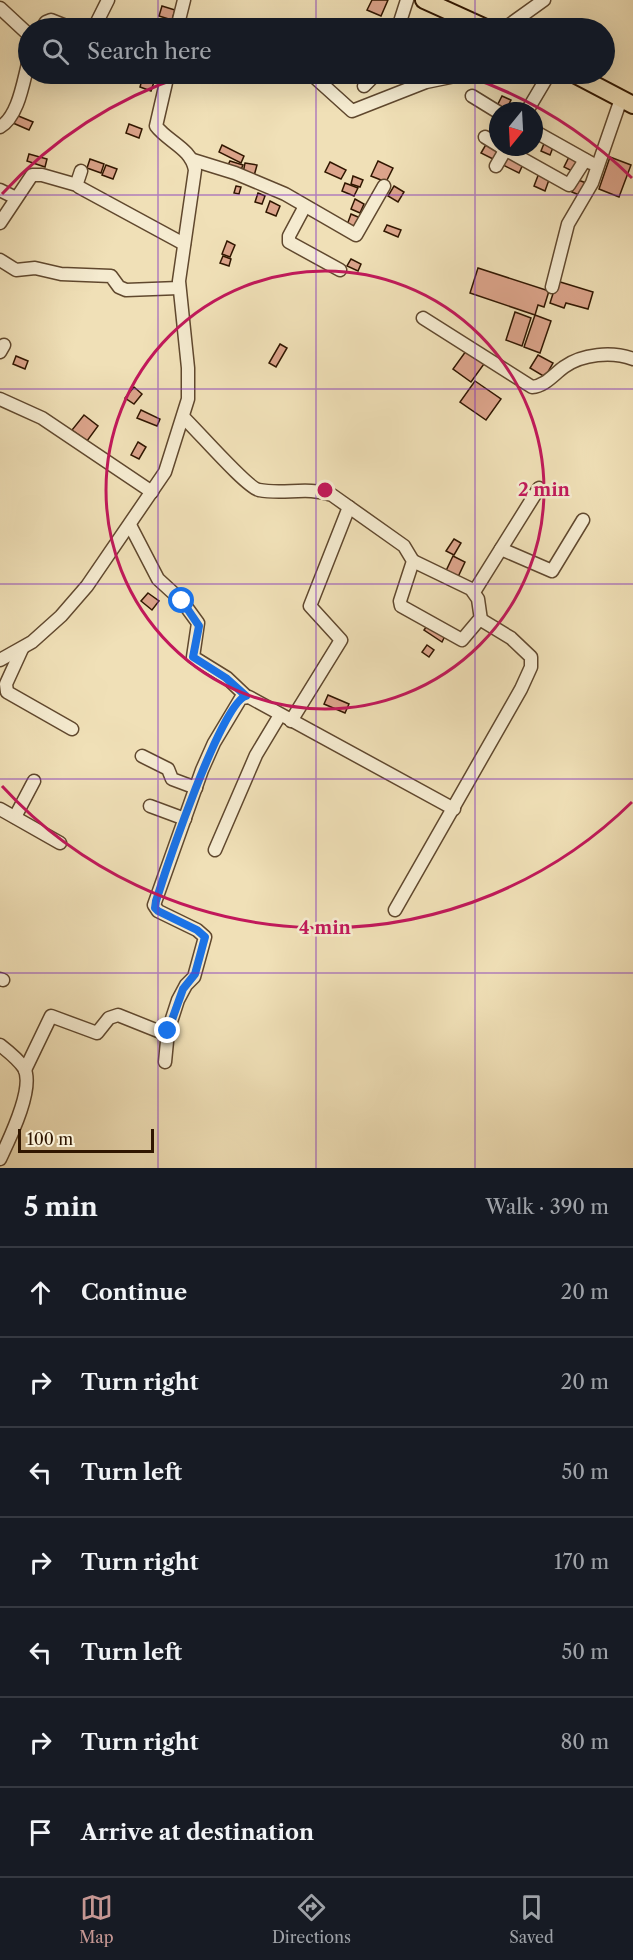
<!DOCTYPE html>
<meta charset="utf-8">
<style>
:root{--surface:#171b24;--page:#242831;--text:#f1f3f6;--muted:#9ea1a6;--line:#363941;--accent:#c59692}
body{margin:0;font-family:"Libre Caslon Text",serif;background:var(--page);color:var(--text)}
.compass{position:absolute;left:489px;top:102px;width:54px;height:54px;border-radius:50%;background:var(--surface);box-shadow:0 6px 24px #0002;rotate:198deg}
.scale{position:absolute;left:18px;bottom:15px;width:136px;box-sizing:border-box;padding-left:6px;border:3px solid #301600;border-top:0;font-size:16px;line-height:21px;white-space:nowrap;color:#301600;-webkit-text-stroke:4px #f5ebd0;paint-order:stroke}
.stop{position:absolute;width:18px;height:18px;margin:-14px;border:4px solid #1a73e8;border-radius:50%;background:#fff}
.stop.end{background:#1a73e8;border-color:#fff;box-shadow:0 2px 6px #0008}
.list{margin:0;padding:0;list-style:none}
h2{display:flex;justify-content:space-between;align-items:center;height:78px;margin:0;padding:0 24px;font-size:26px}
h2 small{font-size:20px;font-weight:400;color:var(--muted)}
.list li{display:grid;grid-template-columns:39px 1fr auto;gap:18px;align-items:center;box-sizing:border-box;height:90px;padding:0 24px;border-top:2px solid var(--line)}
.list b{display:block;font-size:22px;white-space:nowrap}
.list em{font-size:20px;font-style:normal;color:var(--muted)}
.icon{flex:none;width:33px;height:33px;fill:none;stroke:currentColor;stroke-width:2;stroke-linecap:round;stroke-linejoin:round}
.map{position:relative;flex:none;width:633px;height:1168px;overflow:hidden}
.search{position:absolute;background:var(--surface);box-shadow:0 6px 24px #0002;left:18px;right:18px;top:18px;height:66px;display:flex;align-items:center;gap:15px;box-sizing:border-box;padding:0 21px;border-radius:33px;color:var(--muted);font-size:22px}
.sheet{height:708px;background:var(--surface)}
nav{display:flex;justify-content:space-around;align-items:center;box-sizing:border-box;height:84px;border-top:2px solid var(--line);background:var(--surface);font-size:16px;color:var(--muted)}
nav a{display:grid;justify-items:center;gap:3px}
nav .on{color:var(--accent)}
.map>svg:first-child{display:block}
</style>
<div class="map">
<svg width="633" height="1168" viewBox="0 0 633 1168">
<rect width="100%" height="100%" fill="#f0e0b7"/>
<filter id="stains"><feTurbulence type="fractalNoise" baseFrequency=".00333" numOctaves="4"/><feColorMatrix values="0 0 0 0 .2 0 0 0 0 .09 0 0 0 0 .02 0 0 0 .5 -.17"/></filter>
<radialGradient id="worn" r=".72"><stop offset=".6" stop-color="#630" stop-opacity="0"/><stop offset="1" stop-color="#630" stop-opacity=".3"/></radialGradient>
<g fill="#dca48b" stroke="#301600" stroke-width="1.5">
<polygon points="372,0 388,0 381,16 367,10"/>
<polygon points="162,6 175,10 172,20 159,16"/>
<polygon points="196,74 205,74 203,80 195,78"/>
<polygon points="280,74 290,74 285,82 278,78"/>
<polygon points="143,76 155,79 151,91 140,87"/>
<polygon points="502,96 511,100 506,110 497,106"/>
<polygon points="16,115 33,122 29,130 13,123"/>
<polygon points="129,124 142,129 139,138 126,133"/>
<polygon points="488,141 498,146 497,161 481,153"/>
<polygon points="545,141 554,145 550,155 541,151"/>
<polygon points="222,145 244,156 241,163 219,152"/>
<polygon points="29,154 47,159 45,167 27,161"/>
<polygon points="509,154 524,162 519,173 503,165"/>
<polygon points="570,155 582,160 576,173 564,167"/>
<polygon points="610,157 631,165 619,197 599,189"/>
<polygon points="90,159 104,164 101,173 87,168"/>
<polygon points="230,161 243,165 240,172 227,167"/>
<polygon points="378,161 393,168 386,182 371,176"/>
<polygon points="330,162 346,170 341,179 325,172"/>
<polygon points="245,163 257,165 254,176 243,173"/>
<polygon points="106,165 117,169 113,179 102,175"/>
<polygon points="539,173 550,177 545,191 534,186"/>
<polygon points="353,176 363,180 360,187 351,184"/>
<polygon points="578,180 589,184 584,197 572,192"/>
<polygon points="345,183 358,188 354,196 342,191"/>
<polygon points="236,186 241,187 239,194 234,193"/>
<polygon points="394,186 404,192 398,202 388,196"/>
<polygon points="258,193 265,196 262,204 255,202"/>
<polygon points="355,199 364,204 360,213 351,209"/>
<polygon points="270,201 280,206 276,216 266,212"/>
<polygon points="351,214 365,220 360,231 347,225"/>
<polygon points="387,225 401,230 398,237 384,231"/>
<polygon points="227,241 235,245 230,257 222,254"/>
<polygon points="223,256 231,259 229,266 220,263"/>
<polygon points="351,259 361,264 358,271 347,266"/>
<polygon points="478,268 549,291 544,307 538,305 535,315 470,293"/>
<polygon points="557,281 593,292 588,309 566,303 564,308 550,303"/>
<polygon points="515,312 531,318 522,346 506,340"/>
<polygon points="535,315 551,321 540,353 524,347"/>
<polygon points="280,344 287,348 276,367 269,363"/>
<polygon points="466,351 484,364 471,382 453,369"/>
<polygon points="538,355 553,363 545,377 530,368"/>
<polygon points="16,356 28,361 25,369 13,364"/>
<polygon points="475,381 501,399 486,420 460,402"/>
<polygon points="134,387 142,394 134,404 125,398"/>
<polygon points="141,410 160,419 157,426 137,418"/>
<polygon points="84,415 98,426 87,441 72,430"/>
<polygon points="138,442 146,447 139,459 131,455"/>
<polygon points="454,539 461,543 454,555 446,551"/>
<polygon points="453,556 465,562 457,579 445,573"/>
<polygon points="148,593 159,601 152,610 141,601"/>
<polygon points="429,623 446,634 442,642 424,630"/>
<polygon points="427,645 434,650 429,657 422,652"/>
<polygon points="328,695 349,704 345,713 324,704"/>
</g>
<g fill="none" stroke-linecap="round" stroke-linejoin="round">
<defs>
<g id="minor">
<polyline points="0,8 28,34"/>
<polyline points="42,28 46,22 51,20 71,28"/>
<polyline points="94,28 108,0"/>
<polyline points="177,28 184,0"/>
<polyline points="398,28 407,0"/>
<polyline points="505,28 544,0"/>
<polyline points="311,74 352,111 426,82 465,74"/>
<polyline points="364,86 376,74"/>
<polyline points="472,96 498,112"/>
<polyline points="527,111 549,74"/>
<path d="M0 127C18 117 23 83 28 64"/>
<polyline points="534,131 591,163"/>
<polyline points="485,137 498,145"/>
<polyline points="501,147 569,185 585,160"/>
<polyline points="193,160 235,173 285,194 356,235 384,186"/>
<polyline points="496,166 507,147"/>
<polyline points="81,171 77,183 79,187 184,244"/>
<polyline points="0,190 16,198"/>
<polyline points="305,206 289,236 289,242 340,270"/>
<polyline points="0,223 32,175 42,175 77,185"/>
<polyline points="0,260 16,270 35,268 61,274 111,276 119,287 126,290 179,288"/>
<polyline points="552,287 568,224 592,183 621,99"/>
<path d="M423 318 532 387C545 386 553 375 564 367 582 354 612 351 633 359"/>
<polyline points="0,352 4,345"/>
<polyline points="0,399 42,418 152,492"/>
<path d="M183 417C197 430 247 488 259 490 284 495 307 486 332 495L404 546 413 561 400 601 401 606 462 640 478 621H483L511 638 531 657V667L521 689 395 910"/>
<polyline points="130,525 158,579 182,601 198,623 193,657 227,678 246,696"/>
<polyline points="501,549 552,571 583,520"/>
<polyline points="413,561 471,589 478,599 481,620"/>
<polyline points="474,592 539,488"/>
<polyline points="22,649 6,684 7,692 72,729"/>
<path d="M0 660 32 642 61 616 87 586 165 472 188 399V368L179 281 195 170C191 148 168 142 156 126L168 74"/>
<polyline points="291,721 341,640 310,606 349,507"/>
<polyline points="142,756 168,769 172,779 196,788"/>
<polyline points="150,806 185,819"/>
<polyline points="0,809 60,843"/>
<polyline points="15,817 34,781"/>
<polyline points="215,850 256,755 280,715"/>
<polyline points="0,979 3,980"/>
<path d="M0 1045C9 1052 18 1059 24 1068 35 1088 9 1140 0 1159"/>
<polyline points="165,1062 168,1031 178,1000 186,985 194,977 205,937 197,930 158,911 154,905 202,770 214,743 241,698 249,697 454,809"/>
<polyline points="25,1070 51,1016 97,1033 109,1018 118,1015 168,1035"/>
</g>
<g id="major">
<polyline points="424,0 486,28"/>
<polyline points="574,74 633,105"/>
</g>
</defs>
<use href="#minor" stroke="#60482e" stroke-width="15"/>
<use href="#major" stroke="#301600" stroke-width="20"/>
<use href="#minor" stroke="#f5ebd0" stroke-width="12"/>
<use href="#major" stroke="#f0e0b7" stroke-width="16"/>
</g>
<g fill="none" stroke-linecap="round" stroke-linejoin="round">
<path stroke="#1a73e8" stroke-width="8" d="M168 1031 183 989 195 974 205 937 197 930 158 911 155 908 156 901C166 869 221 703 246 696L226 678 193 657 199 626 182 601"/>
</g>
<path fill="none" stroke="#7b2cbf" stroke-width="1.5" stroke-opacity="0.55" d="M158 0V28M316 0V28M475 0V28M158 74V1168M316 74V1168M475 74V1168M0 195H633M0 389H633M0 584H633M0 779H633M0 973H633"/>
<g fill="none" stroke="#c2185b" stroke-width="3">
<circle cx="325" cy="490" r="219"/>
<path d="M632 802A438 438 0 0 1 2 786M2 194A438 438 0 0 1 186 75M464 75A438 438 0 0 1 632 178"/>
</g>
<circle cx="325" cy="490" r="9" fill="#c2185b" stroke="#f5ebd0" stroke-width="3"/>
<g font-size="18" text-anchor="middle" font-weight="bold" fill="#c2185b" stroke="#f5ebd0" stroke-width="5" stroke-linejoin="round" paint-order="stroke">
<text x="544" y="496">2 min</text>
<text x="325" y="934">4 min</text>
</g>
<rect width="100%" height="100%" filter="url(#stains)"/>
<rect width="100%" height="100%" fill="url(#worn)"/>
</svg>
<svg class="compass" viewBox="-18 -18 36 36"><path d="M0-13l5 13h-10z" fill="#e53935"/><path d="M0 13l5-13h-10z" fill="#9ea1a6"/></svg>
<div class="scale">100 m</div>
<div class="stop" style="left:182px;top:601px"></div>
<div class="stop end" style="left:168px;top:1031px"></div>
<div class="search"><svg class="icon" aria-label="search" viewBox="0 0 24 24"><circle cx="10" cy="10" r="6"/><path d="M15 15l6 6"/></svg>Search here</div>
</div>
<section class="sheet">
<h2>5 min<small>Walk · 390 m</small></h2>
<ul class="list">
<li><svg class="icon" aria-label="ahead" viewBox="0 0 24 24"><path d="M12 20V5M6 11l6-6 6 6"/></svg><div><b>Continue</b></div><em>20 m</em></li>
<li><svg class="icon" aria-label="right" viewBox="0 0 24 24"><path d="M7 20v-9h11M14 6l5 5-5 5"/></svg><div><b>Turn right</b></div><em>20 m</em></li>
<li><svg class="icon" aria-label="left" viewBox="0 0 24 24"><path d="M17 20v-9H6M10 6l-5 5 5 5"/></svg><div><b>Turn left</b></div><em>50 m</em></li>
<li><svg class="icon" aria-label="right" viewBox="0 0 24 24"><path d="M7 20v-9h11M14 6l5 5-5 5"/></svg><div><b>Turn right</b></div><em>170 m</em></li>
<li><svg class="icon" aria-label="left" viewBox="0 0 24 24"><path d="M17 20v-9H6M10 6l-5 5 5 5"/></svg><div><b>Turn left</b></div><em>50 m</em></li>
<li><svg class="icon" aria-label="right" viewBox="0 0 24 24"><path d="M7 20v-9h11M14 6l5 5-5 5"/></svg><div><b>Turn right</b></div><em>80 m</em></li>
<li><svg class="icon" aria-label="arrive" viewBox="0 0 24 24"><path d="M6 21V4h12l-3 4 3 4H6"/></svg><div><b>Arrive at destination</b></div></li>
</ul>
</section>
<nav>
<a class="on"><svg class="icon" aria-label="map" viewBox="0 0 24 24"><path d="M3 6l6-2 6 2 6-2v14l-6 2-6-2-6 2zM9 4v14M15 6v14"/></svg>Map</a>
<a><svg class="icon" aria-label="directions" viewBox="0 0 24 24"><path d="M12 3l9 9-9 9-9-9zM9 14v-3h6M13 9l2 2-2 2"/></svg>Directions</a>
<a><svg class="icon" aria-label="saved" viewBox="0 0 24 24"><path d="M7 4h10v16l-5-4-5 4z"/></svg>Saved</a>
</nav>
